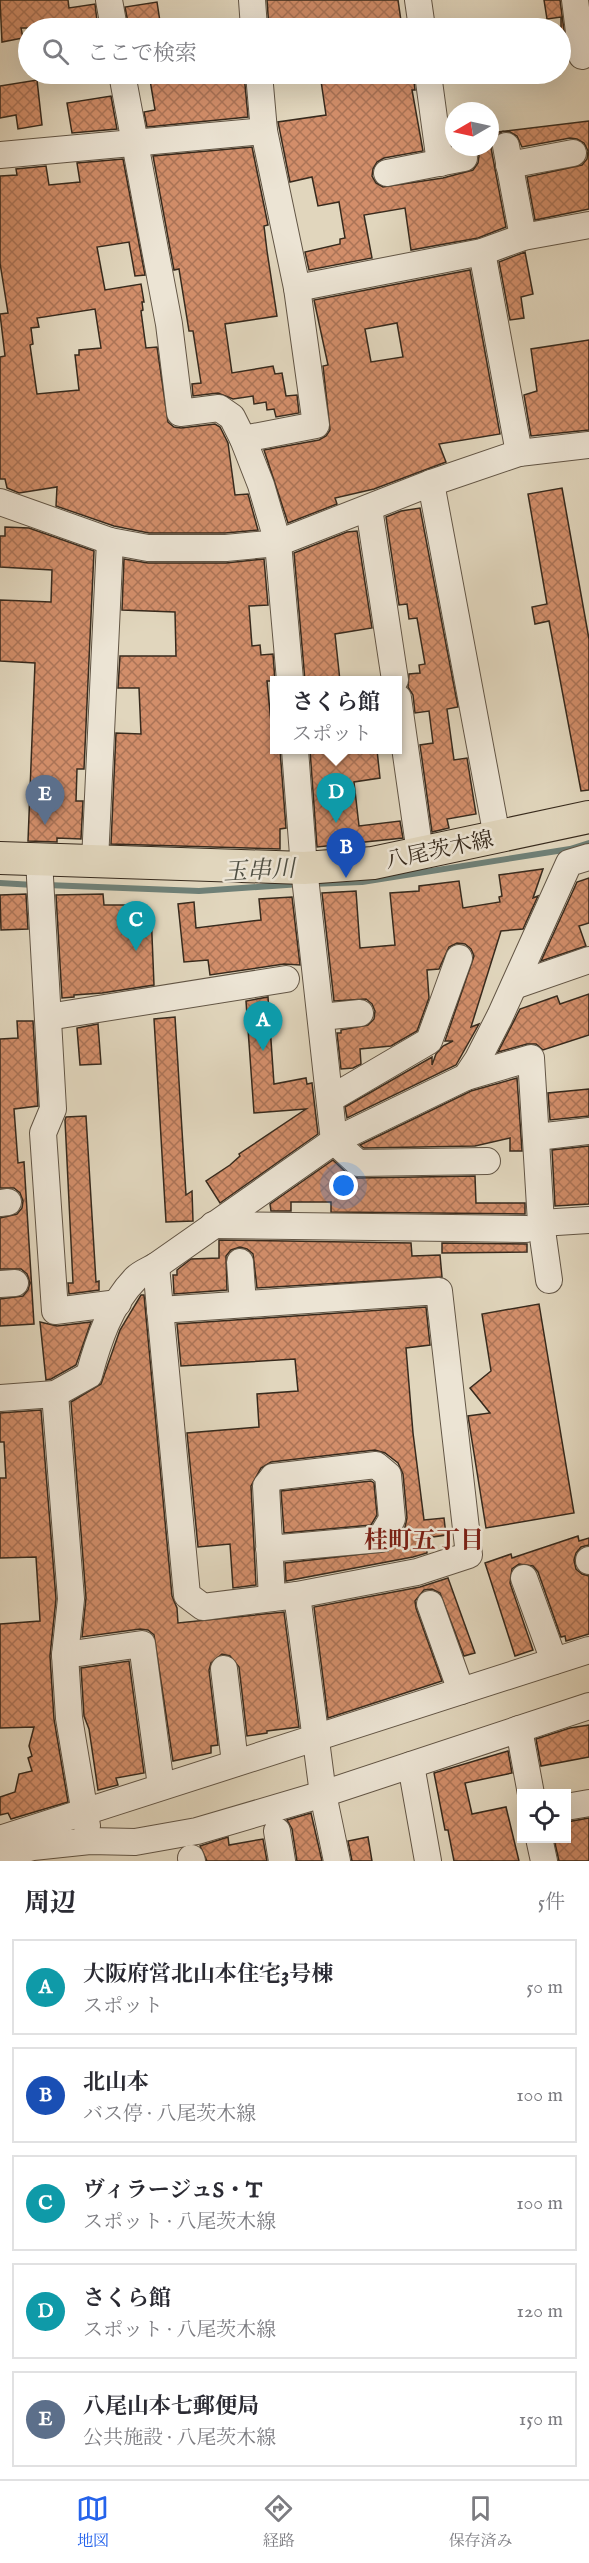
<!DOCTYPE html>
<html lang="ja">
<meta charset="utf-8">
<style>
:root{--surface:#fff;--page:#f7f7f7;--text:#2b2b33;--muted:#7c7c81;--line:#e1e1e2;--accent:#2563eb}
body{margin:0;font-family:"IM FELL English","Noto Serif JP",serif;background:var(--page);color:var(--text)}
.controls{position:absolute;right:18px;bottom:18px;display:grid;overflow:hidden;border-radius:0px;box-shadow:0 6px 24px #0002}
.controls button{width:54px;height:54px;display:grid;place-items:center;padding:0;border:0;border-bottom:2px solid var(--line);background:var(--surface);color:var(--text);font:30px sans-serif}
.compass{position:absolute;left:445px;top:102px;width:54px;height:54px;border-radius:50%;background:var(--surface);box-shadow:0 6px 24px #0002;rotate:261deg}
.you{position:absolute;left:344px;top:1186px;width:21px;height:21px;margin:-15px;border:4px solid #fff;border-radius:50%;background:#1a73e8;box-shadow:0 0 0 9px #1a73e833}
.badge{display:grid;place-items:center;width:39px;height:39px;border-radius:50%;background:var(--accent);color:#fff;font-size:20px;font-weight:700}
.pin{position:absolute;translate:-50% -50px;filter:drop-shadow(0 2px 3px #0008)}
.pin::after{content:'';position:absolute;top:32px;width:21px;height:18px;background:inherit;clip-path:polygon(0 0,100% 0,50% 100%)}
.popup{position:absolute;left:270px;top:676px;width:132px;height:78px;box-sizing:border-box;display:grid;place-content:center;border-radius:0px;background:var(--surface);filter:drop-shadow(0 2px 4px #0005);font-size:20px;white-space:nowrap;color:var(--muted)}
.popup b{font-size:22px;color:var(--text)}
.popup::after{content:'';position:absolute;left:50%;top:100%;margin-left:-12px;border:12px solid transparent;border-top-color:var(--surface)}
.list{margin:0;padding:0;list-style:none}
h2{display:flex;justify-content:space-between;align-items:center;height:78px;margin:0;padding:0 24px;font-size:26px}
h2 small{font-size:20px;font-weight:400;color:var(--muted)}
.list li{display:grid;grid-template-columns:39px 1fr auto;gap:18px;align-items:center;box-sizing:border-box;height:96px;margin:0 12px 12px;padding:0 12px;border:2px solid var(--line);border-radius:0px}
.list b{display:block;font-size:22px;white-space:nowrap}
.list p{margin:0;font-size:20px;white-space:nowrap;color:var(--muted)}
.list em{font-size:20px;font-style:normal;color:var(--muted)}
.icon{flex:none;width:33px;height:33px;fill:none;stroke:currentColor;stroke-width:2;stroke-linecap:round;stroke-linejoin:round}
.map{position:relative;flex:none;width:589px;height:1861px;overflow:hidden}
.search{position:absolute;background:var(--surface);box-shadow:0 6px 24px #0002;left:18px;right:18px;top:18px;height:66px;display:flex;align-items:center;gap:15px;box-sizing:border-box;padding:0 21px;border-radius:33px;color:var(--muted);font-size:22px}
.sheet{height:618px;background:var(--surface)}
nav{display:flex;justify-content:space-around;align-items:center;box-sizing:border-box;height:84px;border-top:2px solid var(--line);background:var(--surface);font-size:16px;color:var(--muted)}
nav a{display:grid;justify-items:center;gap:3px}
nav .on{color:var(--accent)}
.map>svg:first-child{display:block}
</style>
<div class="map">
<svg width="589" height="1861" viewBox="0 0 589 1861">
<defs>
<pattern id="building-cross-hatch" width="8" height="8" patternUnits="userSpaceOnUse" patternTransform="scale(1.5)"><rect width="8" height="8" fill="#d28e6a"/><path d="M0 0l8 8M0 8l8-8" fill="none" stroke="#ab7457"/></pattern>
</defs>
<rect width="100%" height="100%" fill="#e1d6bd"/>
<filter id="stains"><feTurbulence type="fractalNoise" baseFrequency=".00333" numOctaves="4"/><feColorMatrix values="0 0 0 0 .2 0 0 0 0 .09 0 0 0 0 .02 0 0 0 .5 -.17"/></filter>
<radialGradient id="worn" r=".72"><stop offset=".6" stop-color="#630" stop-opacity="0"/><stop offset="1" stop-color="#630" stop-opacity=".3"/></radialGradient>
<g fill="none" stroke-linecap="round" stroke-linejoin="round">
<g stroke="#6f8077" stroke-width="6">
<polyline points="0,883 34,885"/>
<polyline points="311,884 362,882 570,849 589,843"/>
<polyline points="47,885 199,891 301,884"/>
</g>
</g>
<g fill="url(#building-cross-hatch)" stroke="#372a1d" stroke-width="1.5" fill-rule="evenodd">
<polygon points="0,0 68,0 69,8 95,4 97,21 86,22 86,28 21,28 23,38 2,42"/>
<polygon points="267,0 398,0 402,28 269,28"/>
<polygon points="544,0 560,0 568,60 561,61 561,17 547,19"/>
<polygon points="157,2 161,28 129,28 125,7"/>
<polygon points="149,74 181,74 183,83 244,74 248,117 147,127 144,112 155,110"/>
<polygon points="320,74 413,74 415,90 412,90 423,151 384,158 377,162 373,169 372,176 376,183 383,187 443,178 473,170 478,163 479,156 474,147 490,147 490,133 589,121 589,209 535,220 527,177 582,165 587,159 588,151 584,143 577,139 570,138 522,147 517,136 510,132 503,131 492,140 491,148 506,227 478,238 411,250 405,208 364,215 372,258 309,270 305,252 340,244 340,239 345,238 339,202 318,206 312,177 290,182 278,122 326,115"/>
<polygon points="37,80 42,125 18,129 16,115 0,118 0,86"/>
<polygon points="111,96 117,129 72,133 67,103"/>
<polygon points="252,147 268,225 264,226 267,251 277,316 225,324 232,373 273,366 275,374 282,373 286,396 297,395 299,413 276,417 274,409 267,410 266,402 254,404 253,396 233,399 218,393 193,396 192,384 201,383 193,331 189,331 179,269 174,270 153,156"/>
<path d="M123 159 145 275 135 276 129 242 97 247 105 290 141 284 144 302H142L143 310 141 311 146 348 157 347 168 422 174 427 181 428 215 424 220 427 228 443 235 495 248 494 258 530 225 533H149L114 526 56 506 57 487 19 493 7 488 5 479H0V357L5 356 0 314 8 313 0 263V176L17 175 16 169 46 166 49 185 80 182 77 163ZM95 309 101 348 79 350V355H75L79 390 37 394 30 345 33 344 31 328 39 327 37 318Z"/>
<polygon points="525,252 533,294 521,297 524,318 510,320 499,262"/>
<path d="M470 270 500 434 439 444 446 462 374 489 335 498 337 504 288 523 264 450 319 440 326 436 330 430 323 366 328 365 314 300ZM397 323 403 357 371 362 365 329Z"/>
<polygon points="589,340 589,430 531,436 524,395 537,391 531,349"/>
<polygon points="562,488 589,639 589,790 581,791 549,621 535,624 532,607 547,604 528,494"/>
<polygon points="420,508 458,707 447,709 454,760 467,758 476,814 447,819 449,828 432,832 420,745 433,743 429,711 415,713 413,695 408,687 409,674 420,673 419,665 425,664 417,618 409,619 407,604 399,605 386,517 401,511"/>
<polygon points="5,527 29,528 94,551 84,769 77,769 76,801 83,801 81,839 57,838 57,842 28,841 35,663 0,661 0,600 51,602 52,570 0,567 0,536 5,536"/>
<polygon points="357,531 372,628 335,634 340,681 305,681 294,553 347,532"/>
<polygon points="124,559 148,563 226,563 264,559 268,605 249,606 252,646 260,645 261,655 273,654 275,681 267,681 271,722 274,722 274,751 280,750 286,828 280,829 280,849 111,844 116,733 141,734 139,688 118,688 120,656 176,656 175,612 122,610"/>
<polygon points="310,750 377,750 380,778 354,782 359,826 400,821 403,838 317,847"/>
<polygon points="543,869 533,898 538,896 523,929 501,931 471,1027 479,1024 456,1065 347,1118 345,1107 432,1057 432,1065 436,1054 443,1046 453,1041 445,1041 474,956 471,949 465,944 457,943 449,947 439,969 427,970 429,998 417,1031 391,1046 360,1049 361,1064 353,1068 341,1069 337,1033 341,1033 341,1030 368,1025 374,1019 375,1011 372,1004 366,999 334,1001 322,893 356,891 360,948 395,945 390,893 419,891 419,886 459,881 463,908 500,902 499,897 502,896 499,875"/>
<polygon points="589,878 589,923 579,926 586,946 541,961 577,882"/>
<polygon points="26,894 28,929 1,930 0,895"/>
<polygon points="103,894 104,905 132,905 132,912 151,911 154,985 102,993 74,995 74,997 62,998 56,895"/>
<polygon points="292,897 300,965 284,964 210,975 208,960 184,962 178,904 194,902 196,928 261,920 259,899"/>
<polygon points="589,994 589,1035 543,1050 536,1044 527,1044 498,1052 520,1009 557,996 560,1004"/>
<polygon points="268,997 274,1084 306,1078 307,1084 312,1083 318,1134 220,1203 206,1181 230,1165 240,1156 239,1154 306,1109 254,1113 246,1001"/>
<polygon points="175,1017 186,1195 192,1191 193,1221 166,1222 154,1019"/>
<polygon points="17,1021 33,1021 38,1106 14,1109 18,1163 24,1162 34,1324 0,1326 0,1299 23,1296 28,1290 30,1283 27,1274 21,1269 0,1269 0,1218 17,1214 22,1208 23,1201 20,1193 14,1188 0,1188 0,1039 18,1038"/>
<polygon points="98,1024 101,1064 80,1065 77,1028"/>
<polygon points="517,1078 522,1151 510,1151 510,1138 475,1146 364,1148 360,1145 471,1091"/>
<polygon points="589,1089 589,1116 550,1120 548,1093"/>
<polygon points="86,1116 96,1282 99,1281 99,1290 69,1294 68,1283 73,1283 65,1120 66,1117"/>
<polygon points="589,1146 589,1204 555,1206 552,1150"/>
<polygon points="333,1160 348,1174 358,1178 475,1176 476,1203 525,1203 525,1214 331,1212 331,1202 291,1202 291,1211 271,1211 270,1204"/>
<polygon points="219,1240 411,1243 412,1256 440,1255 442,1277 257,1288 253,1254 247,1249 240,1247 231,1250 226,1256 227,1290 174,1294 173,1275 177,1275 177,1270 191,1259 219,1258"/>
<polygon points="442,1243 527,1244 527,1252 442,1253"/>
<polygon points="141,1295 144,1295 172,1596 177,1608 178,1623 284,1612 299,1727 267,1731 267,1733 247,1736 239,1667 230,1656 222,1654 211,1663 209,1670 218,1745 211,1746 211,1753 173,1761 154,1635 148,1630 140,1629 82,1637 86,1598 71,1402 101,1384 120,1330"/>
<polygon points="539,1304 574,1513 486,1528 468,1416 490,1413 470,1388 491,1371 482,1314"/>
<polygon points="426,1307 430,1345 406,1348 413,1433 424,1520 444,1518 446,1535 426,1538 427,1553 413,1557 286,1581 285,1563 388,1551 405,1527 407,1518 403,1474 398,1463 385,1453 375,1450 271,1462 261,1468 251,1486 256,1585 233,1588 230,1544 198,1547 187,1433 259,1427 257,1394 298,1391 295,1359 181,1366 177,1324"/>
<polygon points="40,1322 57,1326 91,1322 76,1365 51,1379 46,1380"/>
<polygon points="41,1410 56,1599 50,1656 54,1719 68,1802 11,1819 8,1813 0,1815 0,1797 15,1792 19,1774 32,1771 28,1758 32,1756 29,1746 34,1727 0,1728 0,1624 40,1621 36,1557 0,1558 0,1478 6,1478 4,1442 0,1442 0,1413"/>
<polygon points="371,1481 374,1483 377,1515 371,1525 284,1533 281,1491"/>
<polygon points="578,1536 579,1541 589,1538 589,1545 581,1547 576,1553 574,1560 576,1569 582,1574 589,1576 589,1634 566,1641 565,1636 561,1637 538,1572 533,1566 519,1564 512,1569 510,1583 533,1650 515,1656 485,1563 511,1554 512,1558"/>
<polygon points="448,1578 475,1653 464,1656 440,1593 432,1589 424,1590 415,1601 416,1608 442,1681 328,1718 314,1607 420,1587"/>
<polygon points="129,1661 144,1773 116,1778 118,1785 98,1790 89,1729 84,1716 81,1668"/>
<polygon points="589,1725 589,1757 541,1766 536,1739 570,1728"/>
<polygon points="508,1751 512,1773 465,1783 472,1814 506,1807 519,1861 454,1861 448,1830 445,1830 434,1773"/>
<polygon points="311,1813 322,1861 297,1861 292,1829 287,1820"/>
<polygon points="589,1818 589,1861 559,1861 554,1839 567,1839 567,1822"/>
<polygon points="228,1837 229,1845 263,1839 267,1861 207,1861 200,1846"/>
<polygon points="368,1837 372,1861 352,1861 348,1841"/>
</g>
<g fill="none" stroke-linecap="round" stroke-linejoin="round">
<defs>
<g id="minor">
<polyline points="109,0 114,28"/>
<polyline points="252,0 254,28"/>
<polyline points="418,0 422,28"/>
<polyline points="575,0 582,56"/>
<polyline points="122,74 169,324 180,413 219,408 232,417 243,439 316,425 297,288 264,131 259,74"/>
<polyline points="428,74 440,163"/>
<polyline points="506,146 523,237"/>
<polyline points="0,155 264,131"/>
<polyline points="509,165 573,153"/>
<polyline points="387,173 464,158"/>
<polyline points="482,252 519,453"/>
<polyline points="297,288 482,252 523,237 589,225"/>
<polyline points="243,439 261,485 278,543 290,680"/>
<polyline points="431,483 497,837"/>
<polyline points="0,502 110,541 148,548 226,548 278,543 431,483 519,453 589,445"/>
<polyline points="369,508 395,680"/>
<polyline points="398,698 420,853"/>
<polyline points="295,750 304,868 334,1141 358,1163 487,1161"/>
<polyline points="39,860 53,1109 43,1133 55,1311 118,1303"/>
<polyline points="95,861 110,541"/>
<polyline points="514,986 589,960"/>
<polyline points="48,1017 286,979"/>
<polyline points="321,1017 360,1013"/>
<polyline points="466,1077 531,1058 541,1223 549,1280"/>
<polyline points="330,1099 429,1041 459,958"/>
<polyline points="537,1137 589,1131"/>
<polyline points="0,1203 8,1202"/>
<polyline points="541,1223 589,1220"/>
<polyline points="213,1225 526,1229"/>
<polyline points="240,1262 243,1304"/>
<polyline points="156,1266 187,1595 203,1607 297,1595 323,1794 337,1861"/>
<polyline points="0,1284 15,1283"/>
<polyline points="160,1310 439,1291 469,1555 417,1572 297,1595"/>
<polyline points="55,1394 71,1599 65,1655 69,1718 87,1826"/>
<path d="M0 1398 55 1394 89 1375C98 1342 110 1304 136 1278 141 1273 149 1270 156 1266L334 1141 466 1077 478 1059 500 1016 569 863 589 857"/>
<polyline points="269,1549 380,1539 392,1519 388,1475 376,1465 273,1477 266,1486 272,1598"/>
<polyline points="589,1560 589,1561"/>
<polyline points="524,1578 554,1661"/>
<polyline points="430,1604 461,1691"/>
<polyline points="65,1655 142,1644 161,1786"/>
<polyline points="224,1669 235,1763"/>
<polyline points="519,1729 531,1794"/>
<polyline points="411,1765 428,1861"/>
<polyline points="566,1807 589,1803"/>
<polyline points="277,1831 282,1861"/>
<polyline points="539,1838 544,1861"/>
<polyline points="0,1839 589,1650"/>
<polyline points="0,1856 33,1847 90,1841 135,1842 197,1831 323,1794 589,1706"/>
<polyline points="191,1858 192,1861"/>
</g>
<polyline id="major" points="0,858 304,868 373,863 589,817"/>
</defs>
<use href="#minor" stroke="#625545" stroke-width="28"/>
<use href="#major" stroke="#372a1d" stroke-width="34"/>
<use href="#minor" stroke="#ece4d4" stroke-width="26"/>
<use href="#major" stroke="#e1d6bd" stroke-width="32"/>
</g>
<g text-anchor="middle" stroke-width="5" stroke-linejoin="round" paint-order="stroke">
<g font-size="22" fill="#372a1d" stroke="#ece4d4">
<text transform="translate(439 849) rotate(-12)" y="8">八尾茨木線</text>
</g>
<g font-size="24" font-style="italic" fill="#4e4e42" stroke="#ece4d4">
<text transform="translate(259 870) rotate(-3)" y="8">玉串川</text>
</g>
<g font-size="24" font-weight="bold" fill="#7a1f14" stroke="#ece4d4">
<text x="424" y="1548">桂町五丁目</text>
</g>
</g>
<rect width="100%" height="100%" filter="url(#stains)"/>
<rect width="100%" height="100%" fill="url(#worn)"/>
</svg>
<div class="controls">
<button><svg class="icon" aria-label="locate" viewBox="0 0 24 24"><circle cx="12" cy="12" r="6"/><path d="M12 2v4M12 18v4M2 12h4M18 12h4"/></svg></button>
</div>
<svg class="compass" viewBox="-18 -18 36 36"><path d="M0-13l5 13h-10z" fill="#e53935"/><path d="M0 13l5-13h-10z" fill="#7c7c81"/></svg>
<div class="you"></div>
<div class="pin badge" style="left:263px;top:1051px;background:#0f9aa8">A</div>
<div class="pin badge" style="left:346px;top:878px;background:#1a4fb4">B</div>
<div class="pin badge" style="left:136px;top:951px;background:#0f9aa8">C</div>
<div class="pin badge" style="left:336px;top:823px;background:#0f9aa8">D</div>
<div class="popup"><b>さくら館</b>スポット</div>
<div class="pin badge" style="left:45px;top:825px;background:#5c6f8a">E</div>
<div class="search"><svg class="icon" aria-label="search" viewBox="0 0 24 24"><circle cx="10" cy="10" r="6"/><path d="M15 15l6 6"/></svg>ここで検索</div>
</div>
<section class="sheet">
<h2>周辺<small>5件</small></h2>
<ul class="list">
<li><span class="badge" style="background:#0f9aa8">A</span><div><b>大阪府営北山本住宅3号棟</b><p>スポット</p></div><em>50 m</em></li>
<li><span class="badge" style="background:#1a4fb4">B</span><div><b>北山本</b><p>バス停 · 八尾茨木線</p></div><em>100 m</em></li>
<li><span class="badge" style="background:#0f9aa8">C</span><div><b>ヴィラージュS・T</b><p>スポット · 八尾茨木線</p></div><em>100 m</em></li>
<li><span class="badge" style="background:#0f9aa8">D</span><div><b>さくら館</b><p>スポット · 八尾茨木線</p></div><em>120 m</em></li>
<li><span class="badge" style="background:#5c6f8a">E</span><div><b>八尾山本七郵便局</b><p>公共施設 · 八尾茨木線</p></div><em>150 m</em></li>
</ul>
</section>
<nav>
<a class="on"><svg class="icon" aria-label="map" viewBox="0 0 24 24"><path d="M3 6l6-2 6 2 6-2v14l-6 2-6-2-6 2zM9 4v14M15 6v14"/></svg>地図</a>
<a><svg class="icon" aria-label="directions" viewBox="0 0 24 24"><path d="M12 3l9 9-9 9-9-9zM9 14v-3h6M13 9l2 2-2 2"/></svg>経路</a>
<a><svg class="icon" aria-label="saved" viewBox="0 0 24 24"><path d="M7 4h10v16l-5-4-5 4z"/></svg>保存済み</a>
</nav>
